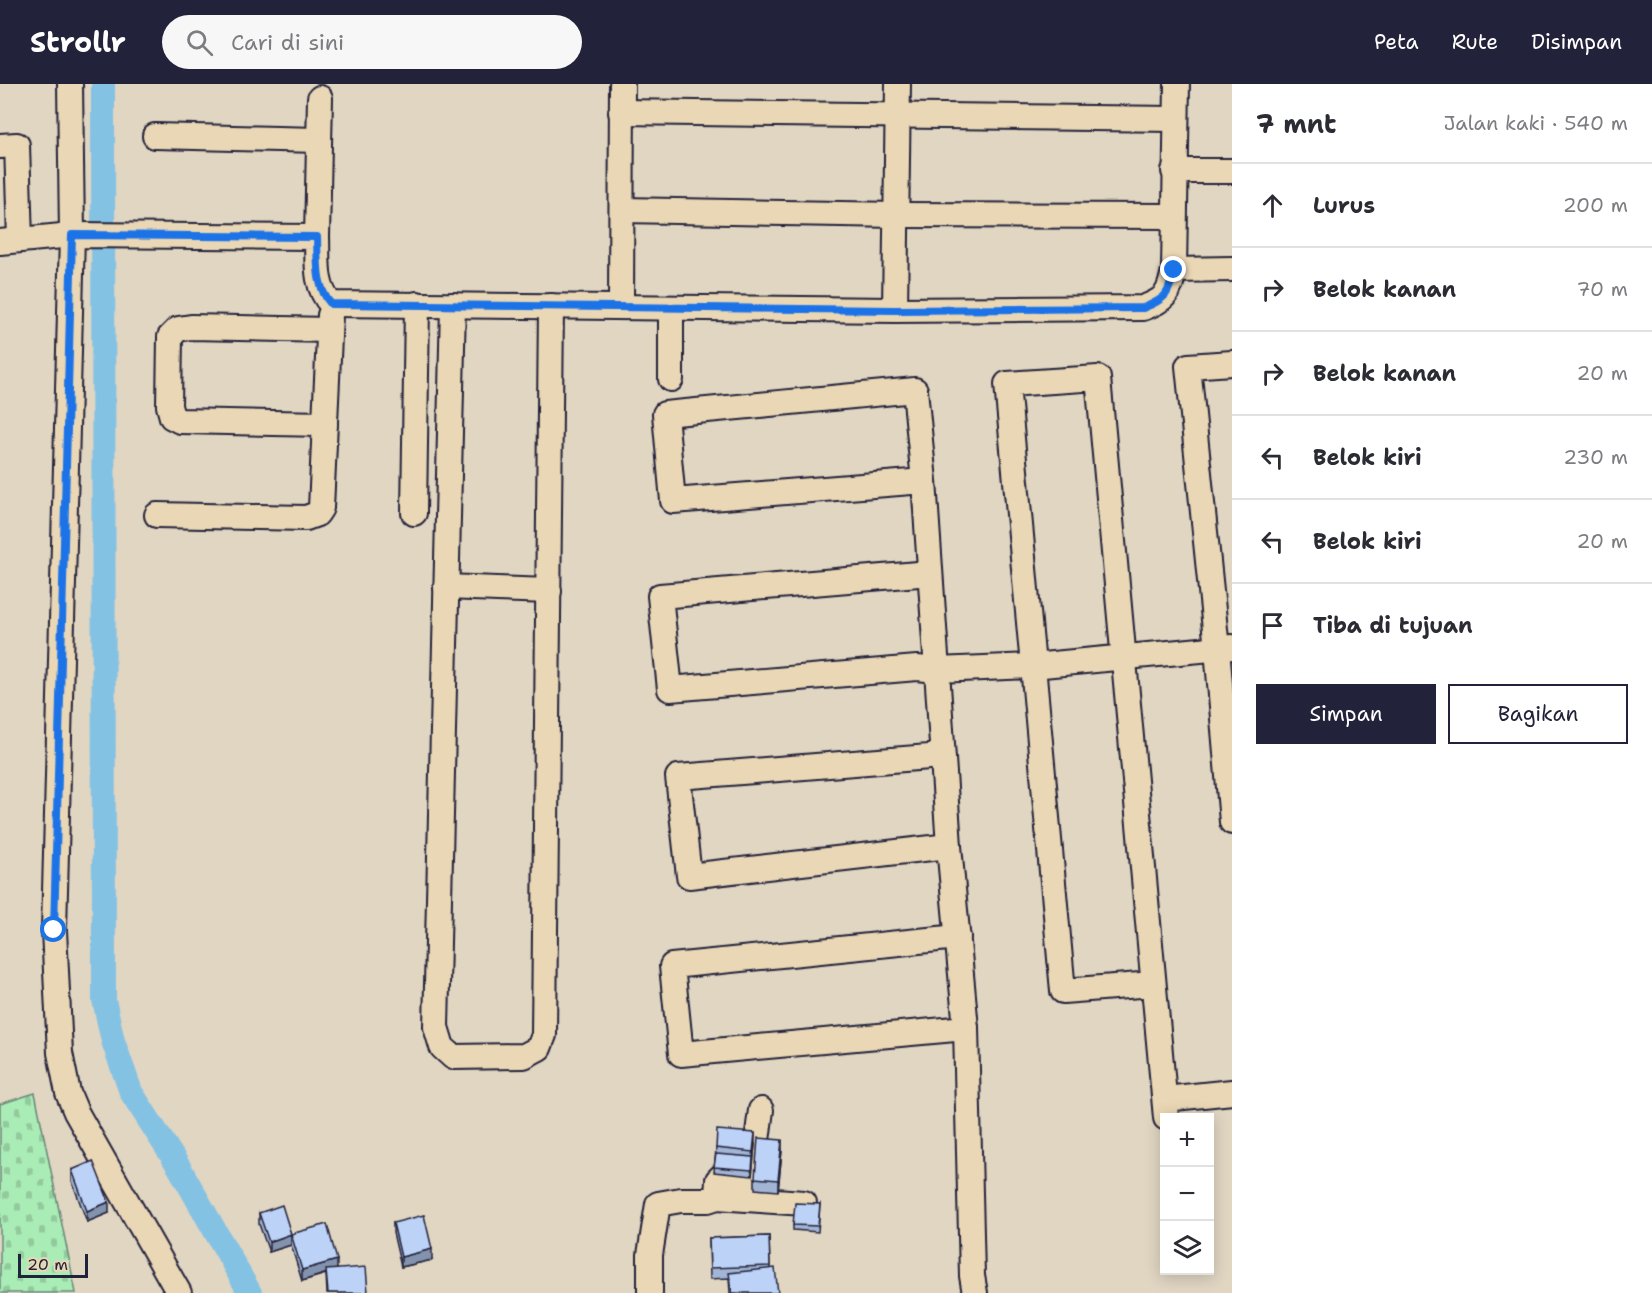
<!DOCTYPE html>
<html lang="id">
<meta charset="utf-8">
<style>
:root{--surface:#fff;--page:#f7f7f7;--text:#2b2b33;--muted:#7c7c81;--line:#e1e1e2;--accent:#22223b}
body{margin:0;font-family:"Shantell Sans",sans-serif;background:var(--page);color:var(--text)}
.controls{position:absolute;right:18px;bottom:18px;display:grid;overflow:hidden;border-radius:0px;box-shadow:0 3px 15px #0003}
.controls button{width:54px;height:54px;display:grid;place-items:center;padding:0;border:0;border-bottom:2px solid var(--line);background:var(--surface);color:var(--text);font:30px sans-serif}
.scale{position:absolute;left:18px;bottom:15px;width:70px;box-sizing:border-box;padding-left:6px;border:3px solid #22223b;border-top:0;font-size:16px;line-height:21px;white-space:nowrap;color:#22223b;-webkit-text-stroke:4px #ead7b5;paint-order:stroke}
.stop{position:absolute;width:18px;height:18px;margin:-14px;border:4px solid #1a73e8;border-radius:50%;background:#fff}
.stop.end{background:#1a73e8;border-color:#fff;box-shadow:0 2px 6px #0008}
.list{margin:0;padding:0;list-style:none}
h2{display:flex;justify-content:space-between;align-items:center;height:78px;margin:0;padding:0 24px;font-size:26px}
h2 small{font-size:20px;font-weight:400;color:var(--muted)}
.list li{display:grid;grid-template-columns:39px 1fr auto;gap:18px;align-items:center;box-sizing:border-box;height:84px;padding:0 24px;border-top:2px solid var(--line)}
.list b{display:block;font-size:22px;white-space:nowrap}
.list em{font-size:20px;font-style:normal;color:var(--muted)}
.actions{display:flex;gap:12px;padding:18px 24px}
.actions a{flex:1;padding:14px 0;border:2px solid var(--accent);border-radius:0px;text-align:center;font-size:21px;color:var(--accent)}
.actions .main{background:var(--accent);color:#fff}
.icon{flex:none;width:33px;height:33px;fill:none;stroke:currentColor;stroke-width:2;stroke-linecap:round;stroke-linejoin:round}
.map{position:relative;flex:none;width:1232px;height:1209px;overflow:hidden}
header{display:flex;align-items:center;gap:36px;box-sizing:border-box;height:84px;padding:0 30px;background:var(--accent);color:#fff}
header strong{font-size:28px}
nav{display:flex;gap:33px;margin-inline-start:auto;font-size:21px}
.search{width:420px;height:54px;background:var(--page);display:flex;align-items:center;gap:15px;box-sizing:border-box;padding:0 21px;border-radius:33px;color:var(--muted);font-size:22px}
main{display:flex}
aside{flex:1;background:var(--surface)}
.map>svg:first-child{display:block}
</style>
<header>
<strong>Strollr</strong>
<div class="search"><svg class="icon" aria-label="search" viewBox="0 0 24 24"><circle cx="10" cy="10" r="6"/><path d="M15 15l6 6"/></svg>Cari di sini</div>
<nav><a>Peta</a><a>Rute</a><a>Disimpan</a></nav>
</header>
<main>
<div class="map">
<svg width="1232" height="1209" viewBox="0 0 1232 1209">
<defs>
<pattern id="cemetery-stones" width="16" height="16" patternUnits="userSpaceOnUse" patternTransform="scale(1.5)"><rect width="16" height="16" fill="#aaecb5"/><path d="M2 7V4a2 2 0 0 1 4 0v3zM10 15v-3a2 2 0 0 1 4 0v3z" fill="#92ca9d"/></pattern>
</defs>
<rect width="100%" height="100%" fill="#e1d6c2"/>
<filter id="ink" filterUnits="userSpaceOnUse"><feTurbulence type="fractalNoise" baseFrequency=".0167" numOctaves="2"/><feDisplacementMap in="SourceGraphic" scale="12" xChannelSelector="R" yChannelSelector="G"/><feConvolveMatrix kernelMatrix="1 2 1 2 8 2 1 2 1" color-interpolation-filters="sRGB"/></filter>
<g filter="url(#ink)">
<polygon fill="url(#cemetery-stones)" stroke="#668778" stroke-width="1.5" points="35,1009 76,1209 0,1209 0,1020"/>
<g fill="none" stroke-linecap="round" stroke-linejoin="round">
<polyline stroke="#84c2e4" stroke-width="24" points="103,0 104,916 113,957 131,1008 179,1083 250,1209"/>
<defs>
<g id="minor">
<polyline points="70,0 72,151 54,846 60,969 68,1009 76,1028 179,1209"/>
<polyline points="621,28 1175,35"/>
<polyline points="155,52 319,56"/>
<polyline points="0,62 17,61 20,156"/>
<polyline points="1174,87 1232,87"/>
<polyline points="622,126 898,131 1174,132"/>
<polyline points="317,153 320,14"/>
<path d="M0 158 72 151 317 153C318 176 314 202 331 220L895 226 1143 224C1166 215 1169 211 1174 186L1177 0"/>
<polyline points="1174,186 1232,185"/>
<polyline points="453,221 436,943 442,963 453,973 524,972 539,964 544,951 551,222"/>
<polyline points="621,223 622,0"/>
<polyline points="895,226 898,0"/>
<polyline points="1232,279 1188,282 1217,565 1232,738"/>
<polyline points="671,295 671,224"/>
<polyline points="325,340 180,337 172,333 169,322 170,253 178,245 191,243 329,246"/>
<polyline points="924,397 673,417 665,330 915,306 924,397 949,762 966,944 972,1192 975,1209"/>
<polyline points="414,429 417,220"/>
<polyline points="157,431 306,434 317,430 321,424 330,231"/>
<polyline points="930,489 660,512 670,605 917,584 937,586 1032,582 1232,563"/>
<polyline points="446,503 549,507"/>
<polyline points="942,672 678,693 689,792 949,762"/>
<polyline points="958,853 672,882 681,970 966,944"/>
<polyline points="1153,900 1063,907 1007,300 1098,294 1166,1034"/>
<polyline points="1165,1015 1232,1008"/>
<polyline points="717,1113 804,1119"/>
<polyline points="650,1209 650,1171 658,1120 681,1116 708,1116 717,1113 718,1096 722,1092 752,1095 761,1026"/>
</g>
</defs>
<use href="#minor" stroke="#22223b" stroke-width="28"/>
<use href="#minor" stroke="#ead7b5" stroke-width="24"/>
</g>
<g fill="#a2b5d4" stroke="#22223b" stroke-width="1.5">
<polygon points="755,1060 752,1092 714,1088 716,1064"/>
<polygon points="782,1066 778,1107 755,1105 755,1094"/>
<polygon points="72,1086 109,1129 87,1138 72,1097"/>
<polygon points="820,1120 818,1148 793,1146 793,1141"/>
<polygon points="259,1129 291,1150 368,1209 327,1209 326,1190 302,1197 291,1161 269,1168 259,1140"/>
<polygon points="393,1139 432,1176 401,1183 393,1149"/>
<polygon points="769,1152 770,1185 778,1209 730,1209 729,1194 710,1195 709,1154"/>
</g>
<g fill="#8493ad" stroke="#22223b" stroke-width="1.5">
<polygon points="755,1049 755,1060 752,1092 752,1086"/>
<polygon points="782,1056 782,1066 778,1107 778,1096"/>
<polygon points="109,1118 109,1129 87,1138 87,1127"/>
<polygon points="291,1150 291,1161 269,1168 269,1158"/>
<polygon points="432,1165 432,1176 401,1183 401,1173"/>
<polygon points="337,1176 337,1186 302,1197 302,1186"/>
</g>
<g fill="#bcd2f7" stroke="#22223b" stroke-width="1.5">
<polygon points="717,1046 755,1049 753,1068 716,1064"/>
<polygon points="758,1054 782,1056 778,1096 755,1094"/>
<polygon points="716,1070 753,1073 752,1086 714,1083"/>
<polygon points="93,1077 109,1118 87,1127 72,1086"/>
<polygon points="795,1119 820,1120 818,1142 793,1141"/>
<polygon points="282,1121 291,1150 327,1140 337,1176 302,1186 291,1150 269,1158 259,1129"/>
<polygon points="424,1131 432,1165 401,1173 393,1139"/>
<polygon points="769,1152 770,1182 710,1184 709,1154"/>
<polygon points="366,1183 368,1209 328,1209 326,1186"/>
<polygon points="775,1184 778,1209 732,1209 729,1189"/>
</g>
</g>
<g fill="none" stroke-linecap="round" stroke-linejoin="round" filter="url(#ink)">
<path stroke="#1a73e8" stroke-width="8" d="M54 846 72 151 317 153C318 176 315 202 331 220L895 226 1143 224C1166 215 1169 211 1174 186"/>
</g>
</svg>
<div class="controls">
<button>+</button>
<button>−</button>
<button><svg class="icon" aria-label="layers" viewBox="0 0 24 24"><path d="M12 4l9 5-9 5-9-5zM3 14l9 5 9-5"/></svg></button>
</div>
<div class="scale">20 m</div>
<div class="stop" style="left:54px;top:846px"></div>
<div class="stop end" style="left:1174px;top:186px"></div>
</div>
<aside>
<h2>7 mnt<small>Jalan kaki · 540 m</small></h2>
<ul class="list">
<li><svg class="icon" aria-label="ahead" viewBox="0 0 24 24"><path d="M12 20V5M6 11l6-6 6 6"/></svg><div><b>Lurus</b></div><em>200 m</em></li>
<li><svg class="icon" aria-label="right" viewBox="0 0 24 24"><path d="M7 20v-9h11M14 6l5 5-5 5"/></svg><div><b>Belok kanan</b></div><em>70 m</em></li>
<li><svg class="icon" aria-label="right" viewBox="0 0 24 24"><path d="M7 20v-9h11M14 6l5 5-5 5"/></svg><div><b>Belok kanan</b></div><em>20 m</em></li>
<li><svg class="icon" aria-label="left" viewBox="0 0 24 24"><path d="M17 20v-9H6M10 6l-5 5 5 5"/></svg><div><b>Belok kiri</b></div><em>230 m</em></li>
<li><svg class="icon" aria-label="left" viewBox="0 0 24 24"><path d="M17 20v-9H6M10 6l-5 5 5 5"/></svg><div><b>Belok kiri</b></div><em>20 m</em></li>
<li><svg class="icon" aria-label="arrive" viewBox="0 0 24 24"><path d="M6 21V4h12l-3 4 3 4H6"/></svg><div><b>Tiba di tujuan</b></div></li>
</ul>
<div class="actions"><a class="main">Simpan</a><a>Bagikan</a></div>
</aside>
</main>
